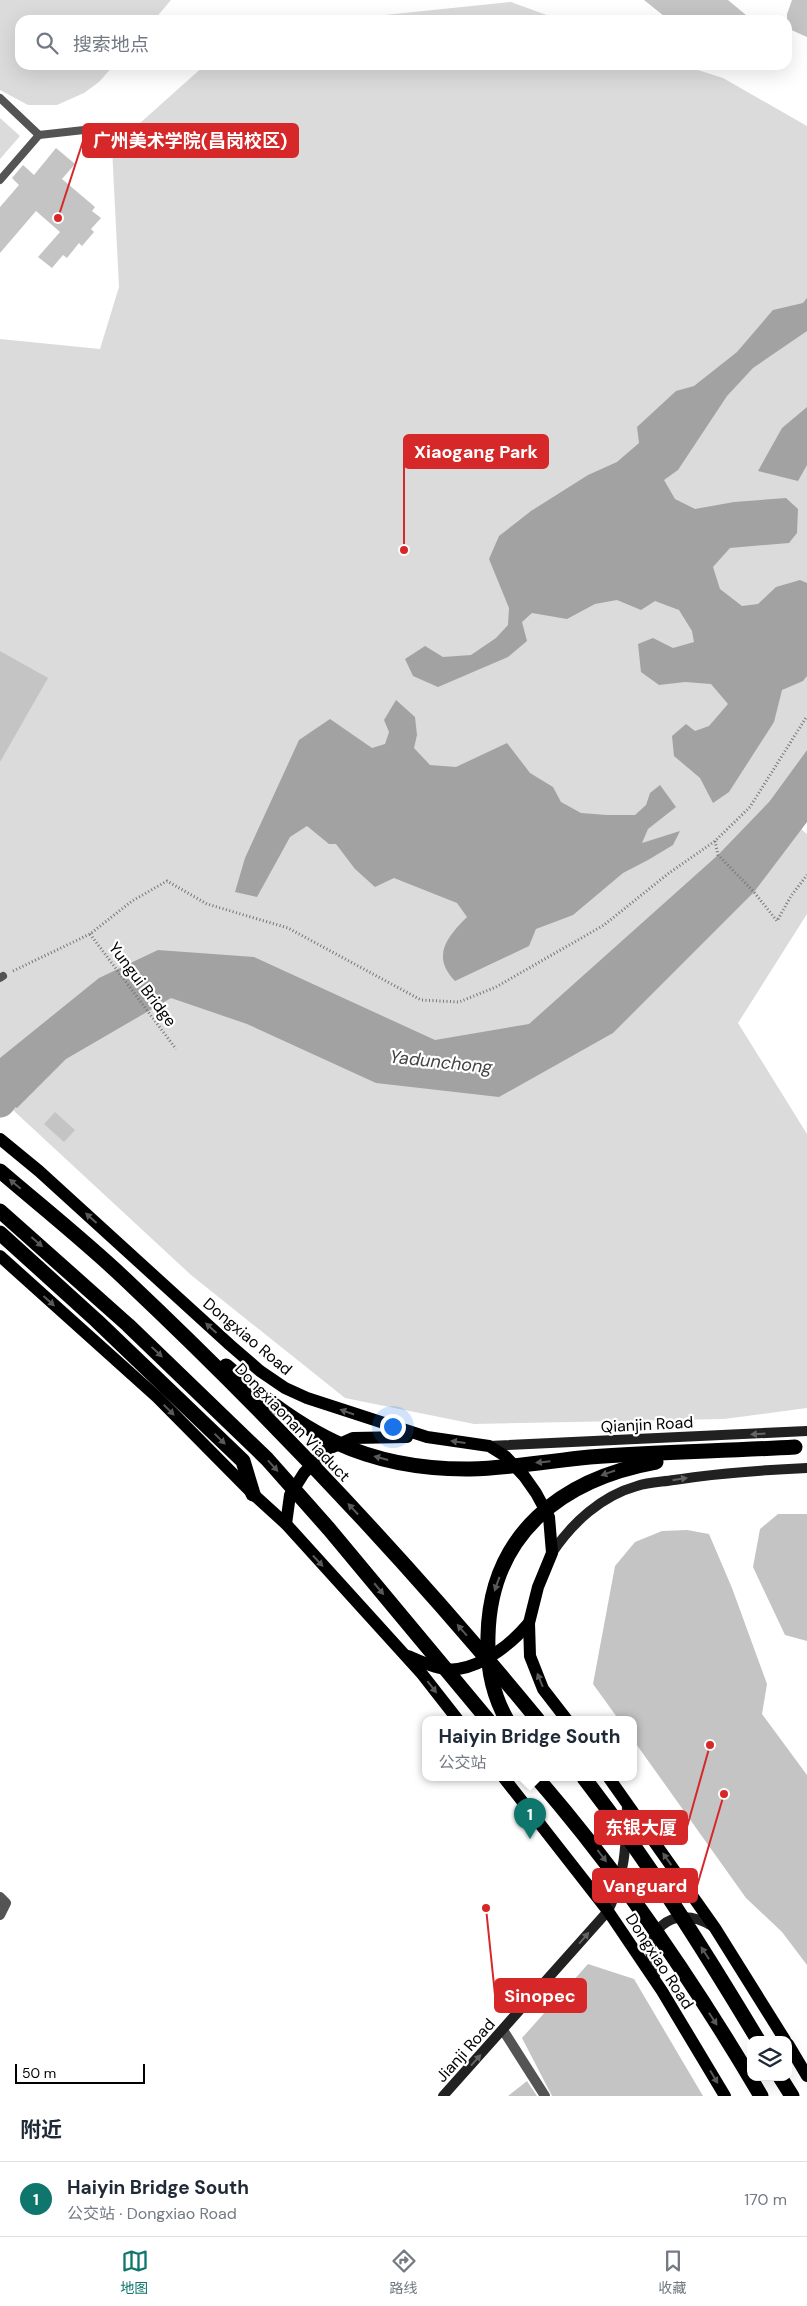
<!DOCTYPE html>
<html lang="zh">
<meta charset="utf-8">
<style>
:root{--surface:#fff;--page:#f2f2f3;--text:#1f2937;--muted:#747a83;--line:#e0e1e3;--accent:#0f766e}
body{margin:0;font-family:"DM Sans","Noto Sans SC",sans-serif;background:var(--page);color:var(--text)}
.controls{position:absolute;right:15px;bottom:15px;display:grid;overflow:hidden;border-radius:10px;box-shadow:0 5px 20px #0002}
.controls button{width:45px;height:45px;display:grid;place-items:center;padding:0;border:0;border-bottom:1px solid var(--line);background:var(--surface);color:var(--text);font:25px sans-serif}
.scale{position:absolute;left:15px;bottom:12px;width:130px;box-sizing:border-box;padding-left:5px;border:2px solid #000;border-top:0;font-size:14px;line-height:18px;white-space:nowrap;color:#000;-webkit-text-stroke:4px #fff;paint-order:stroke}
.you{position:absolute;left:392px;top:1426px;width:18px;height:18px;margin:-12px;border:4px solid #fff;border-radius:50%;background:#1a73e8;box-shadow:0 0 0 8px #1a73e833}
.badge{display:grid;place-items:center;width:32px;height:32px;border-radius:50%;background:var(--accent);color:#fff;font-size:16px;font-weight:700}
.pin{position:absolute;translate:-50% -41px;filter:drop-shadow(0 1px 2px #0008)}
.pin::after{content:'';position:absolute;top:26px;width:18px;height:15px;background:inherit;clip-path:polygon(0 0,100% 0,50% 100%)}
.popup{position:absolute;left:422px;top:1716px;width:215px;height:65px;box-sizing:border-box;display:grid;place-content:center;border-radius:10px;background:var(--surface);filter:drop-shadow(0 1px 4px #0005);font-size:16px;white-space:nowrap;color:var(--muted)}
.popup b{font-size:19px;color:var(--text)}
.popup::after{content:'';position:absolute;left:50%;top:100%;margin-left:-10px;border:10px solid transparent;border-top-color:var(--surface)}
.list{margin:0;padding:0;list-style:none}
h2{display:flex;justify-content:space-between;align-items:center;height:65px;margin:0;padding:0 20px;font-size:21px}
h2 small{font-size:16px;font-weight:400;color:var(--muted)}
.list li{display:grid;grid-template-columns:32px 1fr auto;gap:15px;align-items:center;box-sizing:border-box;height:75px;padding:0 20px;border-top:1px solid var(--line)}
.list b{display:block;font-size:19px;white-space:nowrap}
.list p{margin:0;font-size:16px;white-space:nowrap;color:var(--muted)}
.list em{font-size:16px;font-style:normal;color:var(--muted)}
.icon{flex:none;width:28px;height:28px;fill:none;stroke:currentColor;stroke-width:2;stroke-linecap:round;stroke-linejoin:round}
.map{position:relative;flex:none;width:807px;height:2096px;overflow:hidden}
.search{position:absolute;background:var(--surface);box-shadow:0 5px 20px #0002;left:15px;right:15px;top:15px;height:55px;display:flex;align-items:center;gap:12px;box-sizing:border-box;padding:0 18px;border-radius:15px;color:var(--muted);font-size:19px}
.sheet{height:140px;background:var(--surface)}
nav{display:flex;justify-content:space-around;align-items:center;box-sizing:border-box;height:70px;border-top:1px solid var(--line);background:var(--surface);font-size:14px;color:var(--muted)}
nav a{display:grid;justify-items:center;gap:2px}
nav .on{color:var(--accent)}
.map>svg:first-child{display:block}
</style>
<div class="map">
<svg width="807" height="2096" viewBox="0 0 807 2096">
<rect width="100%" height="100%" fill="#fff"/>
<g fill="#dbdbdb">
<polygon points="0,0 171,0 154,20 20,20 20,65 114,65 99,82 84,93 57,105 28,105 0,90"/>
<polygon points="511,2 560,20 337,20 510,2"/>
<polygon points="205,65 682,65 723,78 807,126 807,750 769,802 807,834 807,914 738,1023 807,1134 807,1408 724,1419 474,1424 345,1398 191,1275 0,1098 0,339 100,349 119,287 112,148"/>
<polygon points="0,118 20,136 0,159"/>
</g>
<g fill="#a2a2a2">
<polygon points="807,298 807,331 753,368 727,396 678,470 664,480 675,499 695,509 734,502 786,498 798,509 797,533 789,543 730,548 713,567 720,589 742,606 758,604 776,587 800,580 807,583 807,676 803,681 782,690 774,722 729,792 713,803 700,778 674,756 672,736 686,724 695,731 709,726 728,704 711,684 685,682 659,685 641,672 638,644 653,638 673,648 694,642 692,631 679,610 655,601 641,610 617,600 595,604 567,619 532,613 522,622 527,641 508,657 438,687 413,676 405,659 425,646 443,657 471,655 496,638 508,625 509,608 489,559 499,536 531,511 588,475 617,462 639,443 637,427 676,391 694,386 737,352 773,310 803,303"/>
<polygon points="807,407 807,465 798,481 758,471 782,428"/>
<path d="M396 700 415 717 417 735 414 748 430 765 456 767 507 743 530 773 553 787 561 802 581 813 607 815H635L646 805 650 793 660 785 676 807 648 829 642 843 680 831 673 845 648 860 623 873 573 915 536 929 529 946 455 981C431 956 447 937 467 917L457 903 394 878 375 887 355 869 336 844H329L307 826 290 837 257 897 235 892 245 858 299 740 330 719 372 748 385 744 389 732 384 720Z"/>
<polygon points="807,750 807,822 754,892 613,1033 499,1097 376,1083 247,1024 171,998 66,1059 17,1108 0,1094 0,1058 99,978 158,950 254,957 435,1040 529,1024 718,855 769,802"/>
</g>
<g fill="none" stroke-linecap="round" stroke-linejoin="round">
<polyline stroke="#a2a2a2" stroke-width="31" points="0,1102 30,1064"/>
</g>
<g fill="#c4c4c4">
<polygon points="644,0 728,0 752,20 669,20"/>
<polygon points="792,0 807,0 807,37 787,28 787,14"/>
<polygon points="56,148 75,164 62,179 95,207 92,211 101,218 91,229 94,232 82,246 79,243 67,258 63,255 52,268 38,257 60,232 36,211 0,253 0,207 19,185 12,178 23,165 34,175"/>
<polygon points="0,651 48,678 0,762"/>
<polygon points="55,1112 75,1130 64,1142 44,1124"/>
<polygon points="778,1514 807,1514 807,1641 785,1635 753,1567 760,1529"/>
<polygon points="687,1530 709,1534 732,1588 767,1684 762,1714 807,1775 807,1965 782,1932 746,1898 634,1741 634,1720 619,1720 593,1684 615,1566 635,1542 662,1531"/>
<polygon points="588,1964 634,1979 703,2096 552,2096 522,2038"/>
<polygon points="527,2081 537,2096 508,2096"/>
</g>
<g fill="none" stroke-linecap="round" stroke-linejoin="round">
<g stroke="#767676" stroke-width="3" stroke-dasharray="1 2.5" stroke-linecap="butt">
<polyline points="715,841 718,855 754,892 777,921 791,896 807,875"/>
<polyline points="90,934 176,1049"/>
<polyline points="13,971 90,934 132,901 167,881 207,904 288,928 421,1000 459,1002 496,987 604,925 669,873 715,841 750,807 807,716"/>
</g>
<g stroke="#545454" stroke-width="8">
<polyline points="0,98 39,135 102,128"/>
<polyline points="0,180 39,135"/>
<polyline points="0,978 3,976"/>
</g>
<g stroke="#545454" stroke-width="10">
<polyline points="0,1897 6,1903 0,1915"/>
<polyline points="503,2030 545,2096"/>
</g>
<g stroke="#212121" stroke-width="10">
<polyline points="489,1446 807,1431"/>
<path d="M552 1553C572 1523 601 1496 637 1486 649 1482 662 1482 674 1480 718 1473 763 1470 807 1468"/>
<path d="M655 1975C638 1933 672 1901 712 1926"/>
<path d="M443 2096 608 1911C626 1874 626 1844 627 1803"/>
</g>
<g stroke="#000" stroke-width="12">
<polyline points="0,1139 39,1171 230,1345 260,1371 285,1388 307,1398 427,1437 489,1446 505,1456 524,1476 536,1493 549,1517 552,1553 538,1587 529,1623 530,1656 543,1689 567,1720"/>
<polyline points="0,1256 157,1397 253,1494 286,1524 422,1674 458,1720"/>
<polyline points="286,1524 290,1495 304,1473 326,1450 353,1438 407,1437"/>
<path d="M408 1656C422 1662 442 1672 458 1669 485 1665 512 1643 529 1623"/>
<polyline points="504,1778 608,1911 662,1991 725,2096"/>
<polyline points="609,1778 715,1928 785,2040"/>
<polyline points="788,2044 807,2076"/>
</g>
<g stroke="#000" stroke-width="15">
<path d="M0 1171C42 1207 86 1242 126 1280 272 1418 411 1565 538 1720"/>
<polyline points="0,1211 128,1325 267,1459 329,1529 488,1720"/>
<polyline points="0,1233 97,1321 243,1461 253,1494"/>
<path d="M226 1366C302 1433 365 1470 470 1469 510 1468 550 1461 590 1457 658 1452 727 1451 795 1447"/>
<path d="M507 1720C492 1694 487 1667 488 1636 490 1534 562 1479 656 1462"/>
<path d="M537 1778C622 1876 695 1984 761 2096"/>
<path d="M584 1778C648 1861 704 1950 758 2040"/>
<polyline points="780,2077 792,2096"/>
</g>
</g>
<defs><path id="oneway-solid" d="M-6-.8H1V-3.2L6.5 0L1 3.2V.8H-6Z" transform="scale(1.25)"/></defs>
<g fill="#595959">
<use href="#oneway-solid" transform="translate(15 1184) rotate(-140)"/>
<use href="#oneway-solid" transform="translate(91 1218) rotate(-138)"/>
<use href="#oneway-solid" transform="translate(37 1242) rotate(41)"/>
<use href="#oneway-solid" transform="translate(49 1301) rotate(42)"/>
<use href="#oneway-solid" transform="translate(211 1328) rotate(-138)"/>
<use href="#oneway-solid" transform="translate(157 1352) rotate(43)"/>
<use href="#oneway-solid" transform="translate(169 1410) rotate(45)"/>
<use href="#oneway-solid" transform="translate(347 1412) rotate(-161)"/>
<use href="#oneway-solid" transform="translate(220 1439) rotate(44)"/>
<use href="#oneway-solid" transform="translate(458 1442) rotate(-172)"/>
<use href="#oneway-solid" transform="translate(381 1458) rotate(-165)"/>
<use href="#oneway-solid" transform="translate(543 1462) rotate(174)"/>
<use href="#oneway-solid" transform="translate(273 1466) rotate(48)"/>
<use href="#oneway-solid" transform="translate(608 1473) rotate(161)"/>
<use href="#oneway-solid" transform="translate(353 1509) rotate(-133)"/>
<use href="#oneway-solid" transform="translate(318 1561) rotate(47)"/>
<use href="#oneway-solid" transform="translate(497 1584) rotate(110)"/>
<use href="#oneway-solid" transform="translate(379 1589) rotate(50)"/>
<use href="#oneway-solid" transform="translate(462 1630) rotate(-131)"/>
<use href="#oneway-solid" transform="translate(540 1680) rotate(-112)"/>
<use href="#oneway-solid" transform="translate(432 1687) rotate(52)"/>
<use href="#oneway-solid" transform="translate(602 1856) rotate(53)"/>
<use href="#oneway-solid" transform="translate(667 1859) rotate(-125)"/>
<use href="#oneway-solid" transform="translate(705 1953) rotate(-123)"/>
<use href="#oneway-solid" transform="translate(713 2019) rotate(57)"/>
<use href="#oneway-solid" transform="translate(714 2077) rotate(59)"/>
</g>
<g fill="#646464">
<use href="#oneway-solid" transform="translate(758 1434) rotate(177)"/>
<use href="#oneway-solid" transform="translate(680 1479) rotate(-9)"/>
<use href="#oneway-solid" transform="translate(584 1938) rotate(-49)"/>
<use href="#oneway-solid" transform="translate(476 2060) rotate(-48)"/>
</g>
<g text-anchor="middle" stroke-width="4.5" stroke-linejoin="round" paint-order="stroke">
<g font-size="16" fill="#000" stroke="#fff">
<text transform="translate(143 984) rotate(53)" y="6">Yungui Bridge</text>
<text transform="translate(248 1336) rotate(40)" y="6">Dongxiao Road</text>
<text transform="translate(293 1422) rotate(46)" y="6">Dongxiaonan Viaduct</text>
<text transform="translate(647 1424) rotate(-3)" y="6">Qianjin Road</text>
<text transform="translate(660 1961) rotate(57)" y="6">Dongxiao Road</text>
<text transform="translate(465 2050) rotate(-48)" y="6">Jianji Road</text>
</g>
<g font-size="18" font-style="italic" fill="#434343" stroke="#fff">
<text transform="translate(441 1062) rotate(6)" y="6">Yadunchong</text>
</g>
</g>
<path fill="none" stroke="#d62828" stroke-width="2" d="M58 218L83 141M404 550L404 452M710 1745L687 1827M724 1794L697 1886M486 1908L495 1995"/>
<g fill="#d62828" stroke="#fff" stroke-width="2">
<circle cx="58" cy="218" r="5"/>
<circle cx="404" cy="550" r="5"/>
<circle cx="710" cy="1745" r="5"/>
<circle cx="724" cy="1794" r="5"/>
<circle cx="486" cy="1908" r="5"/>
</g>
<g fill="#d62828" stroke="#d62828" stroke-width="2">
<rect x="83" y="124" width="215" height="33" rx="5"/>
<rect x="404" y="435" width="144" height="33" rx="5"/>
<rect x="595" y="1811" width="92" height="33" rx="5"/>
<rect x="593" y="1869" width="104" height="33" rx="5"/>
<rect x="495" y="1979" width="91" height="33" rx="5"/>
</g>
<g font-size="18" text-anchor="middle" font-weight="bold" fill="#fff">
<text x="190" y="147">广州美术学院(昌岗校区)</text>
<text x="476" y="458">Xiaogang Park</text>
<text x="641" y="1834">东银大厦</text>
<text x="645" y="1892">Vanguard</text>
<text x="540" y="2002">Sinopec</text>
</g>
</svg>
<div class="controls">
<button><svg class="icon" aria-label="layers" viewBox="0 0 24 24"><path d="M12 4l9 5-9 5-9-5zM3 14l9 5 9-5"/></svg></button>
</div>
<div class="scale">50 m</div>
<div class="you"></div>
<div class="pin badge" style="left:530px;top:1839px">1</div>
<div class="popup"><b>Haiyin Bridge South</b>公交站</div>
<div class="search"><svg class="icon" aria-label="search" viewBox="0 0 24 24"><circle cx="10" cy="10" r="6"/><path d="M15 15l6 6"/></svg>搜索地点</div>
</div>
<section class="sheet">
<h2>附近<small></small></h2>
<ul class="list">
<li><span class="badge">1</span><div><b>Haiyin Bridge South</b><p>公交站 · Dongxiao Road</p></div><em>170 m</em></li>
</ul>
</section>
<nav>
<a class="on"><svg class="icon" aria-label="map" viewBox="0 0 24 24"><path d="M3 6l6-2 6 2 6-2v14l-6 2-6-2-6 2zM9 4v14M15 6v14"/></svg>地图</a>
<a><svg class="icon" aria-label="directions" viewBox="0 0 24 24"><path d="M12 3l9 9-9 9-9-9zM9 14v-3h6M13 9l2 2-2 2"/></svg>路线</a>
<a><svg class="icon" aria-label="saved" viewBox="0 0 24 24"><path d="M7 4h10v16l-5-4-5 4z"/></svg>收藏</a>
</nav>
